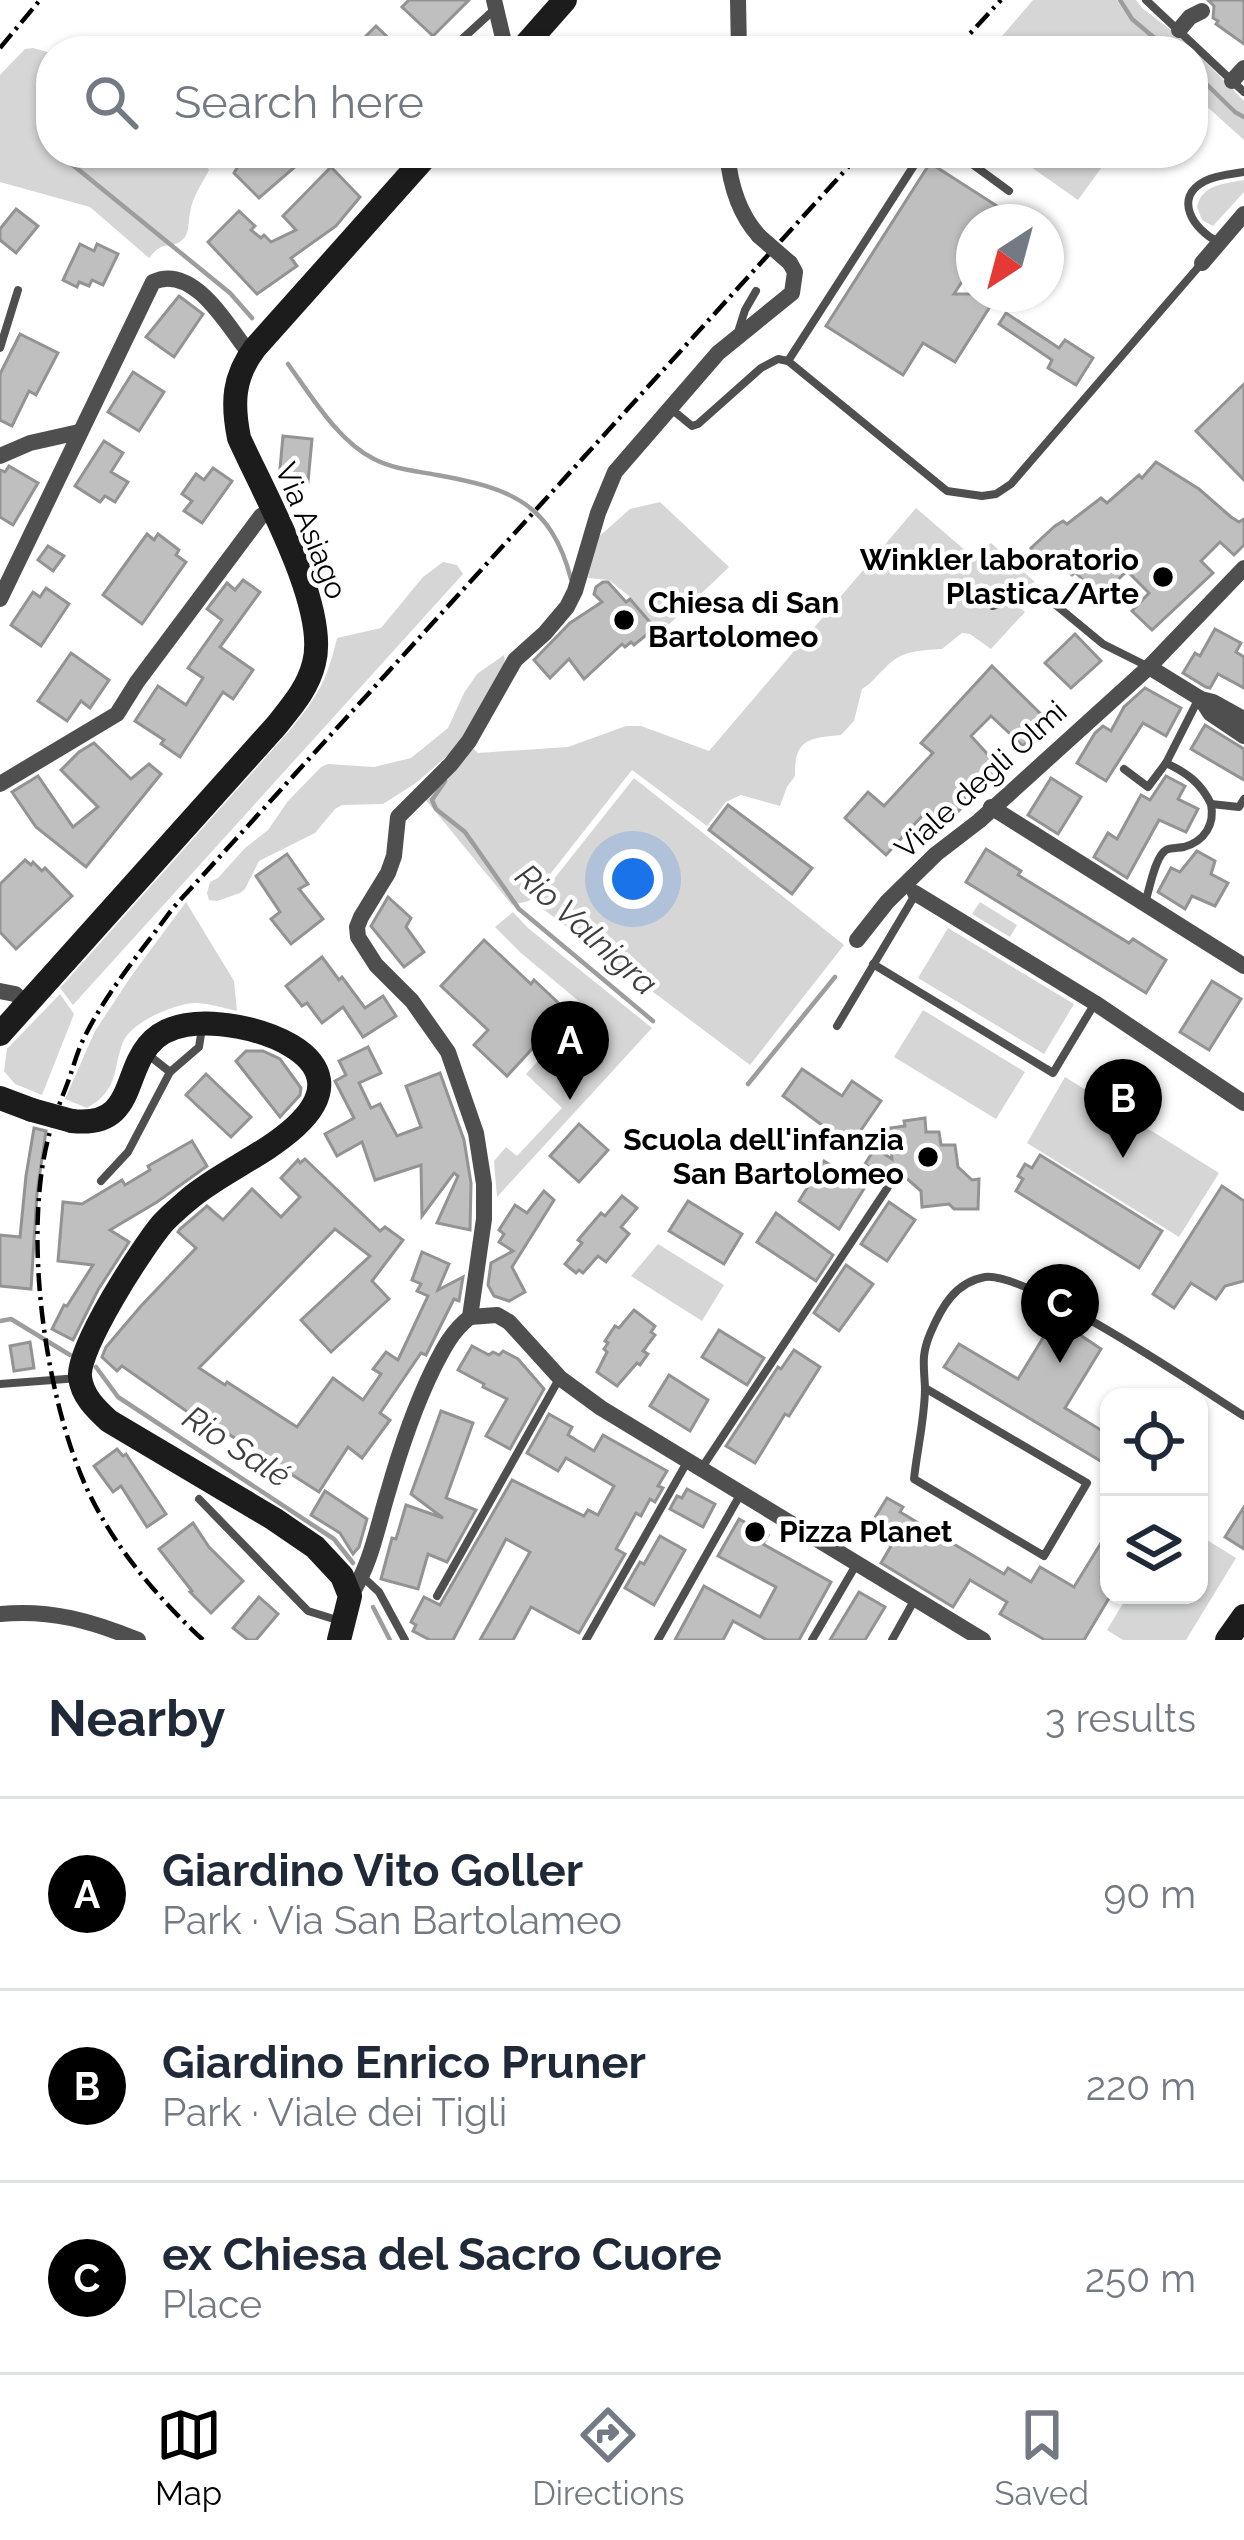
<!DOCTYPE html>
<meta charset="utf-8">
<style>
:root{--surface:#fff;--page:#f2f2f3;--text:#1f2937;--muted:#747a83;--line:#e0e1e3;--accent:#000}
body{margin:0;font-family:Raleway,sans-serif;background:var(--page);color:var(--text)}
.controls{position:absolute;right:36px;bottom:36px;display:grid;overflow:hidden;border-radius:24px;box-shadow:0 3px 9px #0004}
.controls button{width:108px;height:108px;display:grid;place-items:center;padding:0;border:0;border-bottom:3px solid var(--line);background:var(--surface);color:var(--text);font:60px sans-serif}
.compass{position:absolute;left:956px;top:204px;width:108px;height:108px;border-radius:50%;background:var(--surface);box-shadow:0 3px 9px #0004;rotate:216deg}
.you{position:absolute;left:633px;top:879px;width:42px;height:42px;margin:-30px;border:9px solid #fff;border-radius:50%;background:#1a73e8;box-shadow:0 0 0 18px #1a73e833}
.badge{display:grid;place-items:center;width:78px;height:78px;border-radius:50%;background:var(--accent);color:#fff;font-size:39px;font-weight:700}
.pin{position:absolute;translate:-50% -99px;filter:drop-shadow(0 3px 6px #0008)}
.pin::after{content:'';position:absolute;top:63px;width:42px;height:36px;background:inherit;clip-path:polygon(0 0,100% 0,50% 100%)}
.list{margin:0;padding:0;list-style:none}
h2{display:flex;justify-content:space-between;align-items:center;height:156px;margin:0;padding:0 48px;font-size:51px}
h2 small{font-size:39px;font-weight:400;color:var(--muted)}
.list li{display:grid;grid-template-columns:78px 1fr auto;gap:36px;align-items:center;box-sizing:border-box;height:192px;padding:0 48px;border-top:3px solid var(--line)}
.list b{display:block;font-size:45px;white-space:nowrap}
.list p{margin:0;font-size:39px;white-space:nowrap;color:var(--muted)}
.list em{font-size:39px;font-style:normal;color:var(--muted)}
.icon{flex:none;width:66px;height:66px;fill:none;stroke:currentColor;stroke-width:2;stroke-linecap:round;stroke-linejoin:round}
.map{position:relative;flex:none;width:1244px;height:1640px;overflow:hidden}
.search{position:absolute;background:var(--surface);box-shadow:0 3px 9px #0004;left:36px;right:36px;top:36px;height:132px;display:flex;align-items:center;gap:30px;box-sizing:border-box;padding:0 42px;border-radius:48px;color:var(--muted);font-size:45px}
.sheet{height:732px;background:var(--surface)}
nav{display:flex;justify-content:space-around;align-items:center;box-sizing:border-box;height:168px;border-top:3px solid var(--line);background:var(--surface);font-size:33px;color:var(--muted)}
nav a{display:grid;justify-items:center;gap:6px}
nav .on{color:var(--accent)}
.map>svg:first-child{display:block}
</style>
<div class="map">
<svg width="1244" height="1640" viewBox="0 0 1244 1640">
<rect width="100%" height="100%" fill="#fff"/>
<g fill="#d6d6d6">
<polygon points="1033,0 1117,0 1130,20 1168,51 989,51"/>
<polygon points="1122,0 1136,0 1142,8 1185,41 1244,101 1244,115 1236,110 1193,69 1193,51 1172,51 1133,17"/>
<path d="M33 48 51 53V153H194L201 157 209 170C202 184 192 197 190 213 188 222 190 235 181 241 168 250 164 239 149 258L90 207 0 182V75L25 49Z"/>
<polygon points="1193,73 1233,113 1244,118 1244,140 1193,94"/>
<polygon points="1011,153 1112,153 1078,200"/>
<path d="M1244 180V192L1213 226 1202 220 1197 207C1202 184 1224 184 1244 180Z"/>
<polygon points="660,502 729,567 660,633 629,596 609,580 588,578 595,540 630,509"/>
<path d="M916 508 974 558 991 543 1035 582 1004 595 1025 612 991 649 970 634 962 633 942 649C920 651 903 649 885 668 876 676 873 682 862 689L854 721 841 735C809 738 794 739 795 776L787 787 780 806 741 795 726 802 707 826 632 770 529 901 512 905 425 799 470 745 478 753 568 747 626 726H641L709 751Z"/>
<path d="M443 562 457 565 463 574 73 1005 60 988 291 729C318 695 327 681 337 638L381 628 423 577Z"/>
<polygon points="504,655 505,663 456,748 416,783 383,804 342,805 335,809 315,833 259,861 245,889 240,893 217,901 209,900 207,893 210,882 218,878 245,848 268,830 288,801 321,767 328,764 374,767 411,758 448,728 464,693 477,674"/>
<polygon points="634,778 844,945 750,1065 535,903"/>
<path d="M186 902 234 981 237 1011C224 1008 211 1004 198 1003 177 1002 131 1022 123 1042 112 1071 119 1090 87 1108L65 1099 95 1031 132 975Z"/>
<polygon points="980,902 1017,925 1010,937 972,914"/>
<polygon points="513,912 528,928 652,1028 497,1197 494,1161 506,1147 517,1156 562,1108 526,1074 587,1008 521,953 495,927"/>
<polygon points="948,928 1074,1004 1044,1054 918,978"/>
<polygon points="60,994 74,1014 42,1095 15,1084 4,1071 7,1049"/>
<polygon points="923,1010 1025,1072 996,1119 894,1057"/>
<polygon points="1065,1077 1219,1173 1179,1237 1027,1143"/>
<polygon points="658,1244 724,1285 702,1321 631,1276"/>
<polygon points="1199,1535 1236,1558 1186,1640 1123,1640 1107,1630 1128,1595 1199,1595"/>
</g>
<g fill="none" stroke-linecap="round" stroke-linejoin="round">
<g stroke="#9d9d9d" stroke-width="4.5">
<polyline points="1120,0 1132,19 1170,51"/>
<polyline points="1193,71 1235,112 1244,117"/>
<polyline points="50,146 51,147"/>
<polyline points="58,153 230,293 252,318"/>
<path d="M288 364C312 397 338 441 374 459 393 469 416 471 437 475 509 488 551 502 571 579"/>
<polyline points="445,781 432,800 436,809 465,832 519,909 653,1021"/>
<polyline points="748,1084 835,977"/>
<polyline points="0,1321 11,1319 70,1355"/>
<polyline points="96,1367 118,1397 334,1539 353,1563"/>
<polyline points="373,1607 390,1640"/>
</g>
</g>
<g fill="#bfbfbf" stroke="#939393" stroke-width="3">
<polygon points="409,0 469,0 433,36 402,7"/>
<polygon points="1208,0 1244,0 1244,44 1216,24 1218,21 1213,18 1214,6"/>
<polygon points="376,26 402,51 351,51"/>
<polygon points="246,153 311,153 259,198 234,173"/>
<polygon points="930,163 1022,222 974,222 974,263 954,294 998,294 955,362 923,343 903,375 826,326"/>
<polygon points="331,167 360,197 336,226 291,258 297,266 257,294 208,242 239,211 255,226 251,230 261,238 264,235 271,242 296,230 283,216"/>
<polygon points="16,209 38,226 16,253 0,240 0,229"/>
<polygon points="80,244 94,251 97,244 118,254 103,285 92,280 89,286 79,282 77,287 63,280"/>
<polygon points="179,296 203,314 174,357 146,337"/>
<polygon points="1006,313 1059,348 1065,340 1093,358 1076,385 1048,368 1052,360 999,324"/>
<polygon points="20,334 58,353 36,395 29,391 12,426 0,420 0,374"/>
<polygon points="133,372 164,392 139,431 108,412"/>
<polygon points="1244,384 1244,480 1196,431"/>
<polygon points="283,436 312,439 308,482 279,479"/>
<polygon points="104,441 123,453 111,472 128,482 115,502 105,496 100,502 75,486"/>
<polygon points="1156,462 1199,489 1231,517 1239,522 1244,519 1244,545 1234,555 1220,542 1201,561 1213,573 1152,630 1132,611 1149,593 1127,571 1100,597 1075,572 1072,575 1052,556 1045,562 1031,548 1055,526 1063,521 1067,524 1101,498 1107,503 1139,475 1142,478"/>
<polygon points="9,466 38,483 13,525 0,517 0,470 5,472"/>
<polygon points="213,468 232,481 202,523 184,511 192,501 182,494 196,474 204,480"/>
<polygon points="147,534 154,540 158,534 179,550 176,555 186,562 142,624 103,595"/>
<polygon points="48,546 64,556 53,571 38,560"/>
<polygon points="243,580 260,592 220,647 253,670 233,699 223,692 180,757 161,744 164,740 135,721 158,686 186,705 203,678 188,668 222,620 207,609 227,583 235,590"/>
<polygon points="603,582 608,582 626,602 630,599 655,628 634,645 631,642 625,647 622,644 584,679 569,659 550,678 534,660 570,623 602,602 594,594 596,587"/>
<polygon points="46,588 69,604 41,646 11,625 33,592 40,597"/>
<polygon points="1215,629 1241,643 1236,652 1244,657 1244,688 1218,674 1210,688 1206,687 1183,673 1195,653 1200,656"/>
<polygon points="1075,634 1101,661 1071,688 1045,663"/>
<polygon points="71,653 109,680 90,708 81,701 67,721 38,701"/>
<polygon points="992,666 1048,721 1023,746 991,716 971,736 1002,770 962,800 966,803 942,829 925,813 886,855 845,818 868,792 884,806 933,753 921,743"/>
<polygon points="1145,688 1181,708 1166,736 1143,723 1106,781 1077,763 1095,733 1103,726 1111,731 1124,707"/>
<polygon points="1205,725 1244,749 1244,780 1191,749"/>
<polygon points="94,743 131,779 149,764 161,774 86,867 36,827 12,792 38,776 73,827 98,807 61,770 79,752"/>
<polygon points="1166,776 1185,786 1178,799 1198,809 1186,832 1159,820 1127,878 1094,857 1108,833 1117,839 1141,795 1150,800"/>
<polygon points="1051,778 1081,797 1058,834 1028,815"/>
<polygon points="728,805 812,868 792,894 709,830"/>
<polygon points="986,849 1021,871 1018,875 1129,943 1133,939 1166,960 1146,993 966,882"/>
<polygon points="1197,851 1215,861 1211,874 1228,883 1215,906 1192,896 1185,909 1158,892 1171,868 1180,872"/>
<polygon points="287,854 308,884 299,889 323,919 291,944 271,919 280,912 256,876"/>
<polygon points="25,860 31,865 33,862 42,871 45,868 72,896 16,949 0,932 0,884"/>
<polygon points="388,897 411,918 406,927 424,952 404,967 371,926"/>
<polygon points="484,940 531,984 534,980 567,1011 507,1076 474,1045 488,1030 441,986"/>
<polygon points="322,957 339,980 342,977 365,1008 383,996 396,1016 363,1037 343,1007 322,1023 307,1003 302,1006 286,986"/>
<polygon points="1212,981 1241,999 1209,1050 1180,1032"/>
<polygon points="368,1047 381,1073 359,1083 371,1108 380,1104 397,1136 421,1127 406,1086 440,1073 464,1140 471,1183 470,1230 437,1223 458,1176 454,1173 422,1216 421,1165 375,1180 362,1142 337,1156 325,1134 354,1118 335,1081 346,1075 339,1061"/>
<polygon points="246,1051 263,1051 280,1059 301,1088 300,1095 280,1117 236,1061"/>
<polygon points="802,1069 842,1096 852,1081 881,1101 850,1146 783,1096"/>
<polygon points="206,1074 251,1117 231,1137 186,1095"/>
<polygon points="925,1118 926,1132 939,1132 941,1145 955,1145 958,1167 972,1180 979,1179 978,1209 954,1209 949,1204 922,1207 921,1191 896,1169 888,1179 865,1164 875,1148 892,1159 890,1128 905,1126 904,1121"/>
<polygon points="579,1124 608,1150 579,1182 550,1156"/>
<polygon points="34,1128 46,1131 37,1193 31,1289 0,1286 0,1235 20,1237 26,1176"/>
<polygon points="192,1141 207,1166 157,1202 110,1230 129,1242 98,1290 73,1340 52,1329 64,1305 67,1306 93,1265 58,1261 63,1202 82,1204 122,1180 125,1185 150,1170 148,1166"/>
<polygon points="1040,1155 1162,1231 1139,1268 1016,1191 1023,1179 1018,1176 1025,1164 1032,1168"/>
<polygon points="305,1159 380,1231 385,1227 403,1240 372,1281 389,1299 331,1352 301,1320 370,1256 335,1229 199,1368 225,1385 227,1382 297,1427 333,1378 363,1400 381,1374 373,1369 386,1352 398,1360 428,1296 417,1291 421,1284 412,1280 422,1252 449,1264 438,1290 463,1277 459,1301 454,1299 426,1355 421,1353 380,1413 390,1420 362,1458 348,1447 319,1492 191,1410 189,1413 122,1366 117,1371 102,1357 106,1347 141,1306 196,1248 178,1232 180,1229 207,1206 223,1220 252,1189 281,1217 300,1197 281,1178 298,1160 300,1163"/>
<polygon points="824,1161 865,1187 839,1229 799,1201"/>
<polygon points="1222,1186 1244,1201 1244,1281 1225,1286 1216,1299 1191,1283 1174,1308 1153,1294"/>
<polygon points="544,1191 554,1200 512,1267 525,1292 509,1301 494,1296 488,1285 491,1263 513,1251 499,1242 504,1234 499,1230 515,1205 527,1213"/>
<polygon points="622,1196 637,1208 621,1227 629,1234 606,1262 598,1256 583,1273 579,1270 576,1273 565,1264 582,1243 578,1240 601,1213 605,1216"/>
<polygon points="688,1201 742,1234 724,1264 669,1231"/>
<polygon points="889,1202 915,1220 887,1261 861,1244"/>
<polygon points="776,1213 833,1255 816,1281 757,1242"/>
<polygon points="846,1265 873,1284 839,1331 814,1313"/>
<polygon points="634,1310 655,1326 651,1332 655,1335 643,1351 648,1354 640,1365 637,1363 617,1386 597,1372 607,1352 604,1349 608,1343 605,1341 615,1326 619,1328"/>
<polygon points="1055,1318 1101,1349 1065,1408 1109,1435 1109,1466 944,1367 959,1344 1018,1379"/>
<polygon points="719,1330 764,1358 747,1385 702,1357"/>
<polygon points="30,1342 34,1368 14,1371 10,1346"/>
<polygon points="472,1346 489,1355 493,1352 499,1355 503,1351 518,1359 544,1389 510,1449 486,1436 507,1399 483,1387 484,1384 458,1370"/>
<polygon points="794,1350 820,1367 789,1416 785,1414 755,1463 726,1446 778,1367 781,1369"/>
<polygon points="669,1375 708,1400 690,1431 650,1406"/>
<polygon points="441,1411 473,1423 446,1498 476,1510 447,1562 428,1554 418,1589 381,1579 392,1538 396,1539 406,1505 443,1518 411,1494"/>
<polygon points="549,1414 572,1427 568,1435 594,1451 603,1435 667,1471 658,1486 663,1488 655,1502 650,1499 641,1516 636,1513 616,1549 625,1554 579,1633 531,1607 513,1640 480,1640 530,1552 506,1539 453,1640 430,1640 413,1631 416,1625 411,1622 424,1597 440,1605 512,1480 584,1516 588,1510 598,1515 614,1486 566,1458 558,1471 527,1453"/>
<polygon points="117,1449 123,1456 126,1454 166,1514 147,1527 121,1486 113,1492 94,1466"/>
<polygon points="687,1489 715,1504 703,1527 670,1509 677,1496 682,1498"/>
<polygon points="325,1491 367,1519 359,1547 353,1554 340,1533 311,1515"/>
<polygon points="887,1498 903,1507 900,1512 1004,1574 1008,1568 1031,1582 1040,1567 1074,1587 1109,1530 1109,1598 1084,1640 1045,1640 1000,1614 1007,1602 970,1580 953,1607 881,1563 891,1546 866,1532"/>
<polygon points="1244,1507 1244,1549 1225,1537"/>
<polygon points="739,1519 768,1535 763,1544 831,1582 799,1640 767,1640 733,1621 723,1640 675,1640 704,1586 760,1617 776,1587 718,1556"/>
<polygon points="193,1523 209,1547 243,1581 211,1613 190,1592 192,1591 159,1549"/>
<polygon points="660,1536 685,1550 654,1605 625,1588 640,1562 644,1564"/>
<polygon points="859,1592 885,1607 865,1640 830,1640"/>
<polygon points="259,1597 278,1614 256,1640 248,1640 233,1628"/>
</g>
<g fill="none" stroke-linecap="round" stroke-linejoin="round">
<g stroke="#4f4f4f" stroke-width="8">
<polyline points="1146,0 1244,92"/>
<polyline points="449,51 496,8"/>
<polyline points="957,153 1009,191"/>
<path d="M1218 242C1194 230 1172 198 1205 181 1216 175 1232 174 1244 172"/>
<polyline points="739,329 745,310 756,291"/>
<polyline points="0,348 18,290"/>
<polyline points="788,361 922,153"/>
<polyline points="670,408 692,426 698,424 761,368 778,359 788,361 947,491 982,496 996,494 1011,484 1201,264"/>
<polyline points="993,606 1040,592 1103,644 1147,666"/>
<path d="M1199 698 1166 763C1187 773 1201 783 1211 804L1239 807 1244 799"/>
<polyline points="1124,769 1148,787 1166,763"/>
<path d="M1145 903C1149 891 1155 856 1166 850 1170 848 1179 848 1184 847 1205 841 1215 824 1211 804"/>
<polyline points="873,964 1053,1073 1095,1003"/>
<polyline points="837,1026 915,895"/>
<polyline points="170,1072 199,1047 202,1028"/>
<polyline points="101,1181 128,1152 170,1072 146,1053"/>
<polyline points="0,1384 79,1378"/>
<path d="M925 1388 1087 1483 1044 1556 914 1479C917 1450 925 1417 925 1388 924 1365 921 1356 930 1334 941 1308 955 1282 985 1277 1027 1271 1200 1388 1244 1416"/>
<polyline points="703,1466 888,1187"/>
<polyline points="199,1499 308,1611 337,1620"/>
<polyline points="364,1578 379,1592 405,1640"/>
<polyline points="437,1596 559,1379"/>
<polyline points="586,1640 686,1464"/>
<polyline points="658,1640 740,1495"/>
<polyline points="812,1640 856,1565"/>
<polyline points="892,1640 915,1599"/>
</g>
<g stroke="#4f4f4f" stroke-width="16">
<polyline points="494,0 506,51"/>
<polyline points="738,0 739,51"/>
<polyline points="1179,30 1190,17 1202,11"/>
<polyline points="1232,81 1244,68"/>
<path d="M727 153C730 184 738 213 759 236"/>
<polyline points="1202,263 1244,214"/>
<polyline points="0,456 30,443 79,432"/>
<path d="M0 599 153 282C194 263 228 327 250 354"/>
<polyline points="1149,667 1201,699 1213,702 1244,719"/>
<polyline points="1201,699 1210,713 1244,736"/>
<polyline points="0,784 117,714 137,682 261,516 272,509"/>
<polyline points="991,807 1244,966"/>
<polyline points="915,893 1095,1003 1244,1103"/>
<polyline points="857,940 887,902 936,854 979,821 1149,667 1244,568"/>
<polyline points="0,991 15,994 27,1004"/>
<polyline points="470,1317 497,1315 509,1322 560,1378 601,1408 983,1640"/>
<path d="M350 1596C371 1565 377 1528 388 1492 400 1450 414 1408 433 1369 443 1349 452 1331 470 1317L484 1219V1184L476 1133 448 1052 412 1001 376 965 358 937 357 927 361 917 388 873 394 856 398 817 451 764 469 741 515 660 545 633 567 607 575 591 598 513 615 472 718 353 792 293 795 272 790 263"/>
<path d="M0 1614C50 1609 92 1621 138 1640"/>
</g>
<g stroke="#1c1c1c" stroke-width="24">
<polyline points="520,51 565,0"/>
<path d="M0 1034 276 726C292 706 308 688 314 663 329 607 263 492 239 438 232 403 233 377 255 348L429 153"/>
<polyline points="0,1098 32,1110"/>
<path d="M72 1121C153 1130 109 1038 186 1025 243 1015 373 1056 295 1127 263 1156 221 1172 189 1199 180 1207 170 1215 162 1224 142 1248 77 1348 80 1377 82 1396 96 1409 109 1421L274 1519 315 1547 342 1576 350 1596 339 1640"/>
<polyline points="1227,1640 1244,1616"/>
</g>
<g stroke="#000" stroke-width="4.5" stroke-dasharray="18 6 3 6" stroke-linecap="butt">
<polyline points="0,48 40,0"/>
<polyline points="954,51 1001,0"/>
<path d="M203 1640C156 1596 114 1547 87 1489 45 1397 23 1237 48 1139 53 1119 62 1098 69 1079 74 1065 78 1049 85 1036 108 990 143 949 173 908L861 153"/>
</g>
<polyline stroke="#4f4f4f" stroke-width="16" points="759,236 790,263"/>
<polyline stroke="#1c1c1c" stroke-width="24" points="32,1110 72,1121"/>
</g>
<g fill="#000" stroke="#fff" stroke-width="4.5">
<circle cx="1163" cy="577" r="12"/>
<circle cx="624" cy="620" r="12"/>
<circle cx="928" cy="1157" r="12"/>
<circle cx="755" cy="1532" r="12"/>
</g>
<g text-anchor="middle" stroke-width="9" stroke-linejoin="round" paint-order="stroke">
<g font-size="30" fill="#000" stroke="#fff">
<text transform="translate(311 531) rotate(68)" y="10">Via Asiago</text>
<text transform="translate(981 780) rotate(-42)" y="10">Viale degli Olmi</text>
</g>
<g font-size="30" font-weight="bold" fill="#000" stroke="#fff" text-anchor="end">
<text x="1139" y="570">Winkler laboratorio<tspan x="1139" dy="34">Plastica/Arte</tspan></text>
<text x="648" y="613" text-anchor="start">Chiesa di San<tspan x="648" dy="34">Bartolomeo</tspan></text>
<text x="904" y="1150">Scuola dell'infanzia<tspan x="904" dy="34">San Bartolomeo</tspan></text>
<text x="779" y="1542" text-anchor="start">Pizza Planet</text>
</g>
<g font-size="33" font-style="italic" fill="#3e3e3e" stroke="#fff">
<text transform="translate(587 929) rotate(42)" y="12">Rio Valnigra</text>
<text transform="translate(237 1446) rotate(33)" y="12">Rio Salé</text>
</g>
</g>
</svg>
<div class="controls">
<button><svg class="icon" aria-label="locate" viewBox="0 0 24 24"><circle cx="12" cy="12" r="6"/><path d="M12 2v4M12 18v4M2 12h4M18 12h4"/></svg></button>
<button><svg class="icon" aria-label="layers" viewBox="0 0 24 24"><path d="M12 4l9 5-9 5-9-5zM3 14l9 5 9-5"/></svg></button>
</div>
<svg class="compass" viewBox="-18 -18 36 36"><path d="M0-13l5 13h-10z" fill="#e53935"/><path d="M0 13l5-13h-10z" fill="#747a83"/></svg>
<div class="you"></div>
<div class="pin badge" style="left:570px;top:1100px">A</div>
<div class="pin badge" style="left:1123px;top:1158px">B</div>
<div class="pin badge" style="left:1060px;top:1363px">C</div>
<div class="search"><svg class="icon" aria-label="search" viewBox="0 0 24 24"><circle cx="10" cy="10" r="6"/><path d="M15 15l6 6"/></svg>Search here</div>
</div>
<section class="sheet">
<h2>Nearby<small>3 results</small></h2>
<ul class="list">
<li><span class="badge">A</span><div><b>Giardino Vito Goller</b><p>Park · Via San Bartolameo</p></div><em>90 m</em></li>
<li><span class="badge">B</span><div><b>Giardino Enrico Pruner</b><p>Park · Viale dei Tigli</p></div><em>220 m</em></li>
<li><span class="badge">C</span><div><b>ex Chiesa del Sacro Cuore</b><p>Place</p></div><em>250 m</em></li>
</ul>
</section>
<nav>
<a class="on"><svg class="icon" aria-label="map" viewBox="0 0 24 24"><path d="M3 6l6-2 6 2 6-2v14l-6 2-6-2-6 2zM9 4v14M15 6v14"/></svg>Map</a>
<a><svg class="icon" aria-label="directions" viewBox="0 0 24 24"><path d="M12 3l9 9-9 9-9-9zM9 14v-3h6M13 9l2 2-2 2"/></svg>Directions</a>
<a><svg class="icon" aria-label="saved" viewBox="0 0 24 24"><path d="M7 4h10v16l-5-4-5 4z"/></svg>Saved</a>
</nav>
